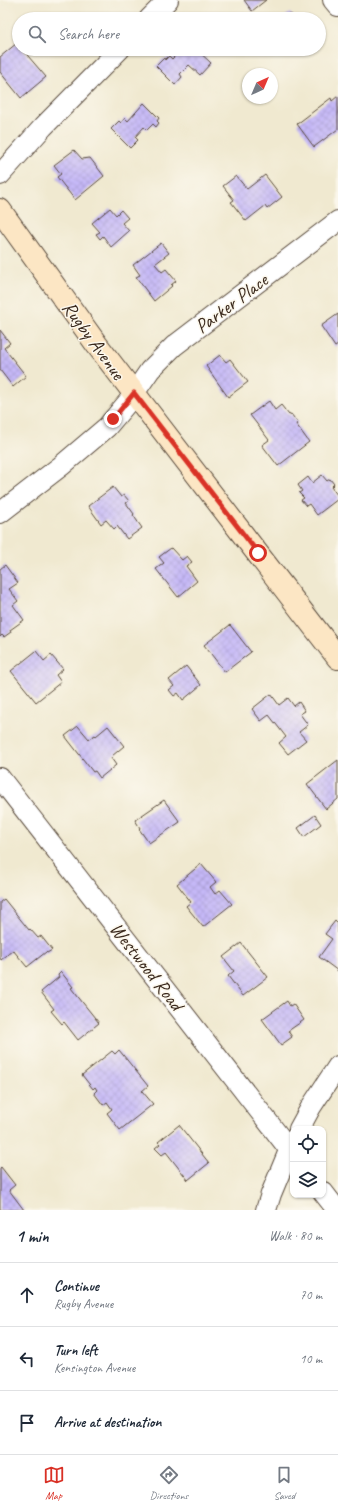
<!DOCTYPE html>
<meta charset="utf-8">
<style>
:root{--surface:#fff;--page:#f6f6f7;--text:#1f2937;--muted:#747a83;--line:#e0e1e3;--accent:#d93025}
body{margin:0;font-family:Caveat,sans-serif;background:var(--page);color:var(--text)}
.controls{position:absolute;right:12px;bottom:12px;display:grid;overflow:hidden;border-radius:8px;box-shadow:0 1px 3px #0004}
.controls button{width:36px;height:36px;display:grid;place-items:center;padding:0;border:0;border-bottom:1px solid var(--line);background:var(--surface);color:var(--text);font:20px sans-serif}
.compass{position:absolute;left:242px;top:68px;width:36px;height:36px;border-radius:50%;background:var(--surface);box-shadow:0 1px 3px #0004;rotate:44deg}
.stop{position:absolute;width:12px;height:12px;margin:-9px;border:3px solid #d93025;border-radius:50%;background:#fff}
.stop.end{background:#d93025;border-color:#fff;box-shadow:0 1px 4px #0008}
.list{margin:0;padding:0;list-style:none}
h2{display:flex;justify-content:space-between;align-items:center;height:52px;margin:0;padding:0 16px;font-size:17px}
h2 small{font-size:13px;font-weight:400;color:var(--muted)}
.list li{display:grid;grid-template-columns:26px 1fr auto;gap:12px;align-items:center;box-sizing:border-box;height:64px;padding:0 16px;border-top:1px solid var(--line)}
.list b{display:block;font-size:15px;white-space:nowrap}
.list p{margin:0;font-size:13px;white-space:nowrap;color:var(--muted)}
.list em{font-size:13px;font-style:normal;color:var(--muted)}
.icon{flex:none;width:22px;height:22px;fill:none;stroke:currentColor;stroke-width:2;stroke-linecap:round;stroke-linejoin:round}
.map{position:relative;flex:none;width:338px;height:1210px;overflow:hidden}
.search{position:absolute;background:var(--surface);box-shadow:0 1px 3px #0004;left:12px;right:12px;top:12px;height:44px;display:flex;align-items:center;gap:10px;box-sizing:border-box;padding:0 14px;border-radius:22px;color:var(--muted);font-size:15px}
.sheet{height:244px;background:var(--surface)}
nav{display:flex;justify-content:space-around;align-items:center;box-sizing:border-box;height:56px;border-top:1px solid var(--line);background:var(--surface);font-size:11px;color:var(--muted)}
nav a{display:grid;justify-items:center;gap:2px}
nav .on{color:var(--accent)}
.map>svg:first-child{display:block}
</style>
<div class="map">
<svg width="338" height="1210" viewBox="0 0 338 1210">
<defs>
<pattern id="building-cross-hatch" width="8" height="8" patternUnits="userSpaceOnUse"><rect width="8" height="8" fill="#c5b8f7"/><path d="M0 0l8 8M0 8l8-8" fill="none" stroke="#aa9ed3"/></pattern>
</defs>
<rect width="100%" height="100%" fill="#fbf7ec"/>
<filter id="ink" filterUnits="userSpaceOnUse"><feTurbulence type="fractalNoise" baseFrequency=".025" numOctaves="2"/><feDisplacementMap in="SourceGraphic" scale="8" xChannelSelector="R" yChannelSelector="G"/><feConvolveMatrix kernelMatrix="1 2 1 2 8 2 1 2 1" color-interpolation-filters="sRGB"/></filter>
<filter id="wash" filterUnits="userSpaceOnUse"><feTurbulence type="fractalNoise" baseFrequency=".012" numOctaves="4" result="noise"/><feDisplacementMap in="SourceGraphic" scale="16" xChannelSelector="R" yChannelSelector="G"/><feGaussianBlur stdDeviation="0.9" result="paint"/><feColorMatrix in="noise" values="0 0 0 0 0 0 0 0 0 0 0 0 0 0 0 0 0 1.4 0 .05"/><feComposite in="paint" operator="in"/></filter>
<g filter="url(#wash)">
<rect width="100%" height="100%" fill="#f0e9d0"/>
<g id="blocks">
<g fill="url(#building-cross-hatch)">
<polygon points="244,0 266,0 252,11"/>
<polygon points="290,13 295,19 282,19"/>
<polygon points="17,43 19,45 19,49 22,49 46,77 21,98 0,72 0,57"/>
<polygon points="180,49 196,49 211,63 200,75 189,65 180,74 182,77 175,85 156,66 164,58 165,60 169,56 172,59 181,50"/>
<polygon points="338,96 338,129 314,147 297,124 331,98 332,101"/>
<polygon points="144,103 159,118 157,121 159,123 156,127 153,124 147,130 144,127 135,137 138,140 130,148 111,129 119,121 121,123 125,118 128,121"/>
<polygon points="74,150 82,159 90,158 104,176 75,200 57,177 61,174 54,165"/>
<polygon points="265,175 282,197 267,209 265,206 246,221 231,202 234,200 223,186 236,176 247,189"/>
<polygon points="110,208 116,215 121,210 128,218 122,223 129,231 111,247 103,236 100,239 96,234 100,232 92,223"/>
<polygon points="161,243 169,253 155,264 162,272 166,269 176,281 171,285 172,286 154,301 136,277 140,275 133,265"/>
<polygon points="338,314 338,345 335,347 321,326"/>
<polygon points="0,330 10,343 4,348 26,376 13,387 0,370"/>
<polygon points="220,355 226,362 230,359 248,382 228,397 206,366"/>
<polygon points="269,401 275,410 281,405 289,415 291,414 298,423 296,424 309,442 278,466 262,445 269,440 250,415"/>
<polygon points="322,475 327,481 330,479 334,484 331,487 338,496 338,499 317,515 309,504 306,506 301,500 304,498 299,493 302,491 298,485 308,477 312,483"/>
<polygon points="113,487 121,497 124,495 129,501 126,503 134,514 133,515 142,528 127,539 117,526 114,529 106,520 101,524 88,506"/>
<polygon points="171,548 182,560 187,556 192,562 186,566 197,581 178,597 156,569 164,563 159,557"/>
<polygon points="5,565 18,583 9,589 18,601 13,605 24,620 10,630 11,632 4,637 2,635 0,637 0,569"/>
<polygon points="230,625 251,652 225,672 204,645"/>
<polygon points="36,651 44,661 51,655 63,669 56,675 61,682 36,702 11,671"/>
<polygon points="186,666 201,685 183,700 178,693 174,696 169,690 174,686 169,680"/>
<polygon points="271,694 279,705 288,698 294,706 299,702 305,711 300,714 308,725 299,732 306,740 288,754 279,743 286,737 269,715 261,721 252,709"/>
<polygon points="78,726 89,739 95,735 96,736 108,726 124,746 112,756 113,757 111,758 116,765 100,778 95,771 93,772 65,736"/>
<polygon points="338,760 338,799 326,809 307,784"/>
<polygon points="164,800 180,822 149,843 139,829 140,828 135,820"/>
<polygon points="315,815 321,824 304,837 298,828"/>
<polygon points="201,864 216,882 210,887 215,894 220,890 232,904 203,927 186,906 191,902 177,884"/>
<polygon points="4,899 29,930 30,929 38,938 41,936 52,950 47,953 46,952 27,967 13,950 1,960 0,958 0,902"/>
<polygon points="335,921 338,924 338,971 319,957 332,939 325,934"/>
<polygon points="241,943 268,977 243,996 228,976 234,971 223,957"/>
<polygon points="61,972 73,987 71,988 99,1023 78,1040 64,1022 62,1024 51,1011 54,1009 41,992 59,977 58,975"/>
<polygon points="287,1001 290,1006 293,1004 304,1020 288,1031 292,1037 281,1045 262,1019"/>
<polygon points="119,1050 148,1086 142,1091 153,1104 120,1130 107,1113 112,1109 107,1102 103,1105 94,1093 97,1090 95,1087 93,1089 82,1075 112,1051 115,1054"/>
<polygon points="179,1125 209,1163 188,1180 166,1152 162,1155 155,1148 160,1144 158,1142"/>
<polygon points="1,1167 15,1185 9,1190 24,1210 0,1210 0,1168"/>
</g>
</g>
</g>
<g filter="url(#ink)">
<use href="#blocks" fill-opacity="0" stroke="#564739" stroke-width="1"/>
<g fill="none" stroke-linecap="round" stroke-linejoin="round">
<defs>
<g id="street">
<polyline points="333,0 338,6"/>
<polyline points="149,19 168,0"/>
<polyline points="0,175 43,127 120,49"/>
<polyline points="0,513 61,466 107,427 128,402 150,370 174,346 338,221"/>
<polyline points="0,778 293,1154"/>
<polyline points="299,1129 311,1107 338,1066"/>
<polyline points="323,1192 337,1210"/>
<polyline points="266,1210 271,1194 293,1141"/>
</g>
<polyline id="secondary" points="0,210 97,345 338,658"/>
</defs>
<use href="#street" stroke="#564739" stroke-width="22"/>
<use href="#secondary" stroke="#564739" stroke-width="24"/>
<use href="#street" stroke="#fff" stroke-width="20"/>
<use href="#secondary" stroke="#fce6c4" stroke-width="22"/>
</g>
</g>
<g fill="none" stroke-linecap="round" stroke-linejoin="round" filter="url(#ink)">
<polyline stroke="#d93025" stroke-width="5" points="113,419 134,393 258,553"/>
</g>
<g text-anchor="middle" stroke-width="3" stroke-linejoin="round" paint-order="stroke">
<g font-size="20" fill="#3b2a1e" stroke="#fbf7ec">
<text transform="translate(231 303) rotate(-37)" y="7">Parker Place</text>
<text transform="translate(94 340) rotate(54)" y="7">Rugby Avenue</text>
<text transform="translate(147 966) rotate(52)" y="7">Westwood Road</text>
</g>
</g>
</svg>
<div class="controls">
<button><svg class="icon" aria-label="locate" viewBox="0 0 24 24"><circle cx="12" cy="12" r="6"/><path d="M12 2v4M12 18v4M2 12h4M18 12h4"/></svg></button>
<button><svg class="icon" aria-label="layers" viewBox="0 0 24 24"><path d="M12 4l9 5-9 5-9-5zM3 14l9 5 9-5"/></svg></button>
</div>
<svg class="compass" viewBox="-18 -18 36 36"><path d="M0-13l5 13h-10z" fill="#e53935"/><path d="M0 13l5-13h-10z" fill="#747a83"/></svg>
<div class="stop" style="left:258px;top:553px"></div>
<div class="stop end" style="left:113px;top:419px"></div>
<div class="search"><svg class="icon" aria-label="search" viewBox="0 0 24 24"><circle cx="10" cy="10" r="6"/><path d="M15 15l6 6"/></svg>Search here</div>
</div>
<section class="sheet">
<h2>1 min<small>Walk · 80 m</small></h2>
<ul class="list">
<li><svg class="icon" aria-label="ahead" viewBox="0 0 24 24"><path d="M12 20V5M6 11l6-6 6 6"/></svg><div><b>Continue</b><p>Rugby Avenue</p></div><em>70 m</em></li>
<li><svg class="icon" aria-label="left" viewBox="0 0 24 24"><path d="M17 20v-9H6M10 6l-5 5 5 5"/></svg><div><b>Turn left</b><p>Kensington Avenue</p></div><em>10 m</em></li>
<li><svg class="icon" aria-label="arrive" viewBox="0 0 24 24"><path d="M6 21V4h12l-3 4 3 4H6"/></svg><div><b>Arrive at destination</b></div></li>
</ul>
</section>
<nav>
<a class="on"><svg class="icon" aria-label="map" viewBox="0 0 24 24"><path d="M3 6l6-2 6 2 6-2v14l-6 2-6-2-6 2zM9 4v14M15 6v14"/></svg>Map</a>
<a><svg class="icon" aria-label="directions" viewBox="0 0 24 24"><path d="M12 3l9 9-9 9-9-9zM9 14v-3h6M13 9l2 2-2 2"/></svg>Directions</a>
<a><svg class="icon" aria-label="saved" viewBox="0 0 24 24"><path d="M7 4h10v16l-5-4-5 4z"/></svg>Saved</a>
</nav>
